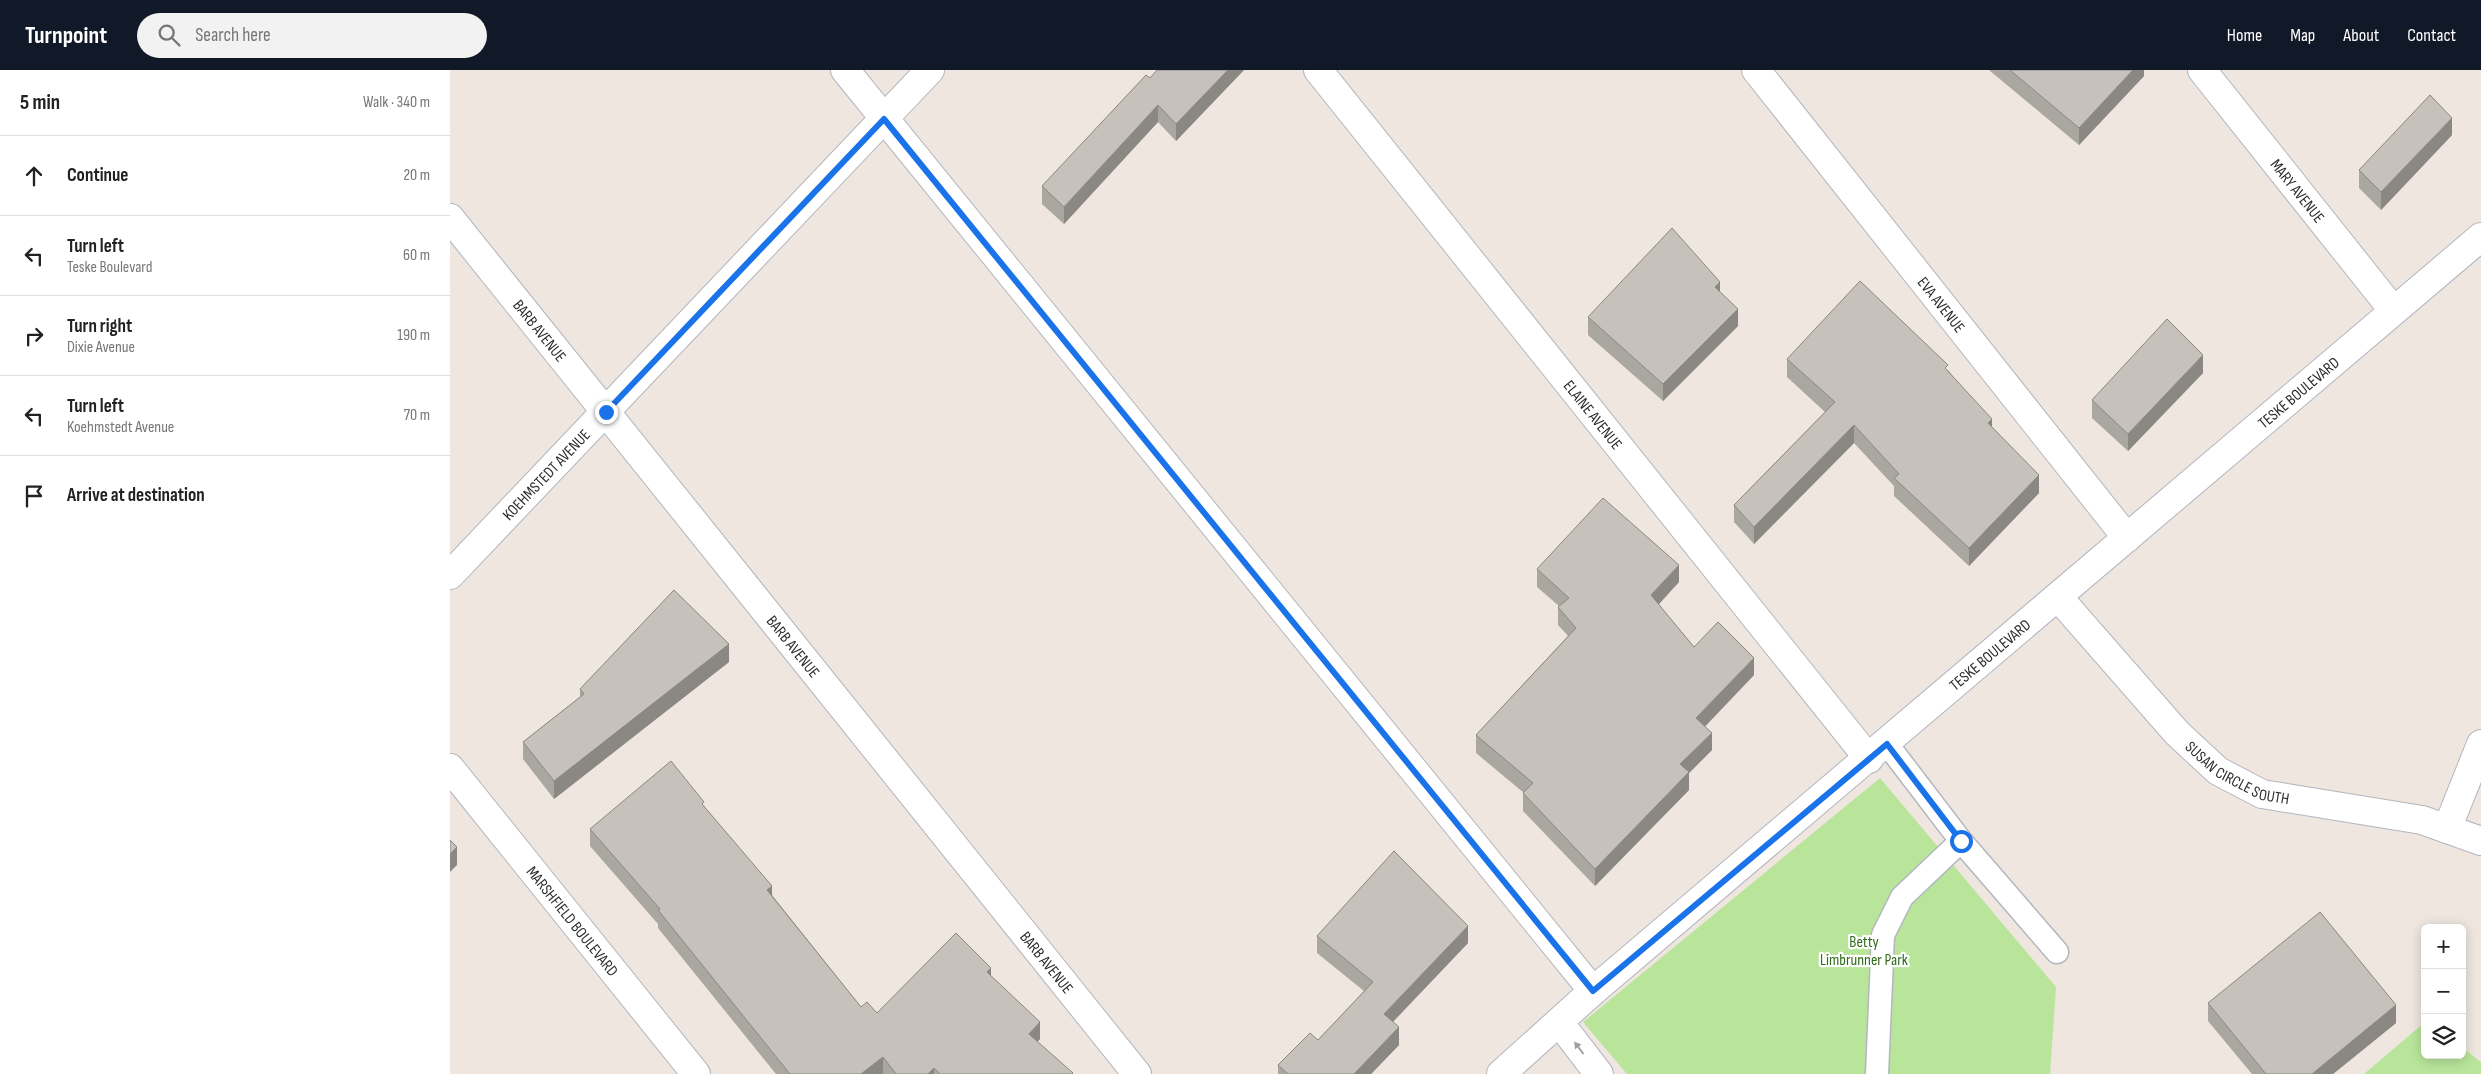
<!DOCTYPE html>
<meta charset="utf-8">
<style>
:root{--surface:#fff;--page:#f2f2f2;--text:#222;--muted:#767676;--line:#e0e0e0;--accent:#111827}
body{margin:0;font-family:"Sofia Sans Condensed",sans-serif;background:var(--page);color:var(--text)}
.controls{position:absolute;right:15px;bottom:15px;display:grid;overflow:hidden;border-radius:8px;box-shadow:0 2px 12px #0003}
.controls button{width:45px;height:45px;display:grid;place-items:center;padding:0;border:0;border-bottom:1px solid var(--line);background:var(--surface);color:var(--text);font:25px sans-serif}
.stop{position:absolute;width:15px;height:15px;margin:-11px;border:4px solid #1a73e8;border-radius:50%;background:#fff}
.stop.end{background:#1a73e8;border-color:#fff;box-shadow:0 1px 5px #0008}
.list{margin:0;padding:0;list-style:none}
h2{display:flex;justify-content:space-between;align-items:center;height:65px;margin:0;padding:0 20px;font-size:21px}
h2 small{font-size:16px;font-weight:400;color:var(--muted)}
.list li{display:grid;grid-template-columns:32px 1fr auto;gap:15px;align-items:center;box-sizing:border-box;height:80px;padding:0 20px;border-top:1px solid var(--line)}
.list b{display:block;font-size:19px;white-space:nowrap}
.list p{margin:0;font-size:16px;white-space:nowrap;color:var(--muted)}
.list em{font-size:16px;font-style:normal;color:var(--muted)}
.icon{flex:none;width:28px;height:28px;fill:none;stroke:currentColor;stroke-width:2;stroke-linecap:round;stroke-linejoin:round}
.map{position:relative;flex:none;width:2031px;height:1004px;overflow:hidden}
header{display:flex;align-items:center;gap:30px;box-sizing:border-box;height:70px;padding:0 25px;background:var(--accent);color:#fff}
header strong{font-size:24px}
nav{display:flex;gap:28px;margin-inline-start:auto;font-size:18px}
.search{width:350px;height:45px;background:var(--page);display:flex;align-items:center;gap:12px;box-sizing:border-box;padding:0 18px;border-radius:28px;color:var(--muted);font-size:19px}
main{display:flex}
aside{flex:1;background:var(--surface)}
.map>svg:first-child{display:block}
</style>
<header>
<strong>Turnpoint</strong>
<div class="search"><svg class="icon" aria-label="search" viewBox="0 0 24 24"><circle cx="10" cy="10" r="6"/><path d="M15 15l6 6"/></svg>Search here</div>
<nav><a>Home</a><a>Map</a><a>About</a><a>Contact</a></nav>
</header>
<main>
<aside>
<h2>5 min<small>Walk · 340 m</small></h2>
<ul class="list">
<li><svg class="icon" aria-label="ahead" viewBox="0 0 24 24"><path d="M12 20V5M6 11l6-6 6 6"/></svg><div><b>Continue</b></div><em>20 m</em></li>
<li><svg class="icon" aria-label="left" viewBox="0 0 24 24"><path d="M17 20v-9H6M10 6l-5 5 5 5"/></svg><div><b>Turn left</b><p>Teske Boulevard</p></div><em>60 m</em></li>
<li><svg class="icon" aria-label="right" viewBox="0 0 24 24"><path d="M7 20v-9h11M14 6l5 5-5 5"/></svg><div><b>Turn right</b><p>Dixie Avenue</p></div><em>190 m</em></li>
<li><svg class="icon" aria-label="left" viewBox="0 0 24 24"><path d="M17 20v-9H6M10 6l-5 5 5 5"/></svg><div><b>Turn left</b><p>Koehmstedt Avenue</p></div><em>70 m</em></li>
<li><svg class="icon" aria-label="arrive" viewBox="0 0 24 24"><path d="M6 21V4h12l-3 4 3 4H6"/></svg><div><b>Arrive at destination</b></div></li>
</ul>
</aside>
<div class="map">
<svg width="2031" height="1004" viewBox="0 0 2031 1004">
<rect width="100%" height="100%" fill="#eee6df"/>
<g fill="#b9e59b">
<polygon points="1430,708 1606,917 1600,1004 1177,1004 1133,952"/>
<polygon points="1975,952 1975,985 2012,985 2012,977 2031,992 2031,1004 1914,1004"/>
</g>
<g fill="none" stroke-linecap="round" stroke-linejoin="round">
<defs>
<g id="lane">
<polyline points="1511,771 1607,882"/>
<polyline points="1427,1004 1433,865 1452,827 1511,771 1437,674"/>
</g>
<g id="street">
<polyline points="395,0 1143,921"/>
<path id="s1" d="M868 0 1419 689"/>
<path id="s2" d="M1306 0 1677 468"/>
<path id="s3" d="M1752 0 1943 240"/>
<path id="s4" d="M0 148 687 1004"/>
<path id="s5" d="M0 505 480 0"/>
<path id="s6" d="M1608 527 1727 663 1768 701 1812 724 1972 750 2031 771"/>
<path id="s7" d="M0 698 246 1004"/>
<polyline points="1997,759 2031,674"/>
<polyline points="1109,952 1149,1004"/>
</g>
<g id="secondary">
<path id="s8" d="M1051 1004 1143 921 2031 167"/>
</g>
</defs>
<use href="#lane" stroke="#b2b6c0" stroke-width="25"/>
<use href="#street" stroke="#b2b6c0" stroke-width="30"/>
<use href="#secondary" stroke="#b2b6c0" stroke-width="30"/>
<use href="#lane" stroke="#fff" stroke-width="22"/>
<use href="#street" stroke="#fff" stroke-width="28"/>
<use href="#secondary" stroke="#fff" stroke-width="28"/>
</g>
<g fill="#aaa6a0">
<polygon points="794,0 726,71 708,52 614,154 592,134 592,116 700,8"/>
<polygon points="1539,0 1694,0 1694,6 1629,75"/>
<polygon points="2002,65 1931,140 1909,118 1909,100"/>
<polygon points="1270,222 1288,256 1213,331 1138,265 1138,247"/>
<polygon points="1337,289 1498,300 1542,357 1589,423 1519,496 1444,426 1444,416 1404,373 1304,474 1284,452 1284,435 1375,342 1337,307"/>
<polygon points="1753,303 1678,381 1642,348 1642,330"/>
<polygon points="1087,499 1229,512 1208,534 1244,577 1304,605 1255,656 1262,680 1239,703 1239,720 1145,816 1073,741 1073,723 1074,723 1026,683 1026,665 1118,566 1108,555 1108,537 1109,536 1087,517"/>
<polygon points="279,592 104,729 73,689 73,672 130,627 130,619"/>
<polygon points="254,736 322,825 411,937 427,943 541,906 590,969 587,972 623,1004 326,1004 208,858 208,854 140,776 140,759"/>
<polygon points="867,866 1018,873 943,952 949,975 921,1004 828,1004 828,995 868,970 914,921 867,883"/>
<polygon points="1758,933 1946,953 1883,1004 1802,1004 1758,951"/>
</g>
<g fill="#8b8782">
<polygon points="778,0 794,0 726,71 726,54"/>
<polygon points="1683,0 1694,0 1694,6 1629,75 1629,58"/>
<polygon points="708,35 708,52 614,154 614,137"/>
<polygon points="2002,48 2002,65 1931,140 1931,122"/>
<polygon points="1270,212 1270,229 1265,217"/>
<polygon points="1288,239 1288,256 1213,331 1213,314"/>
<polygon points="1753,285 1753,303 1678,381 1678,364"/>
<polygon points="1542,349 1542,367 1538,353"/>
<polygon points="1404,355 1404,373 1304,474 1304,457"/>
<polygon points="1589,405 1589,423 1519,496 1519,478"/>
<polygon points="1229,495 1229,512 1201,543 1201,525"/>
<polygon points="279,574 279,592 104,729 104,711"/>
<polygon points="1304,588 1304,605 1246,666 1246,648"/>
<polygon points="1262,663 1262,680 1239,703 1239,720 1145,816 1145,799 1230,694"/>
<polygon points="7,777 7,795 0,802 0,784"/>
<polygon points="322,816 322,833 317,820"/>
<polygon points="1018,856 1018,873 934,961 934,944"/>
<polygon points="541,898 541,915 537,902"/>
<polygon points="1946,935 1946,953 1883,1004 1862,1004"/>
<polygon points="590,952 590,969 579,981 579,964"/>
<polygon points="949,957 949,975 921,1004 904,1004"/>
<polygon points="433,987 433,1004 411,1004"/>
<polygon points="484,998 484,1004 478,1004"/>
</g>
<g fill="#c6c1ba" stroke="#8b8782">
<polygon points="707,0 778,0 726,54 708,35 614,137 592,116 696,5 700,8"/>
<polygon points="1560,0 1683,0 1629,58"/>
<polygon points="1980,25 2002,48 1931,122 1909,100"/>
<polygon points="1222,158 1270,212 1265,217 1288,239 1213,314 1138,247"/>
<polygon points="1410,211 1498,295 1495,298 1542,349 1538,353 1589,405 1519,478 1444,408 1449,404 1404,355 1304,457 1284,435 1385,332 1337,289"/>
<polygon points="1717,249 1753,285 1678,364 1642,330"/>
<polygon points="1153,428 1229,495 1201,525 1244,577 1268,552 1304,588 1246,648 1262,663 1230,694 1239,702 1145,799 1073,723 1083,713 1026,665 1126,558 1108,537 1119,528 1087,499"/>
<polygon points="224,520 279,574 104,711 73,672 134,624 130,619"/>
<polygon points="221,691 254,732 252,734 322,816 317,820 411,937 417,932 427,943 506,863 541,898 537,902 590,952 579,964 623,1003 622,1004 490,1004 484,998 478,1004 446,1004 433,987 411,1004 340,1004 208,840 210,839 140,759"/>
<polygon points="0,770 7,777 0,784"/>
<polygon points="944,781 1018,856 934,944 949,957 904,1004 838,1004 828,995 860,963 868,970 923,912 867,866"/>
<polygon points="1870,842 1946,935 1862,1004 1816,1004 1758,933"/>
</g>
<defs><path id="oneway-solid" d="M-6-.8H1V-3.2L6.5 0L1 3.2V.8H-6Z" transform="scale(1.25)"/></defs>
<use fill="#a0a0a0" href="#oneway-solid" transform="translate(1129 978) rotate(-127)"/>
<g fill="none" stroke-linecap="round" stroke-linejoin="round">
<polyline stroke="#1a73e8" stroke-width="6" points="156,342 434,49 1143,921 1437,674 1511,771"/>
</g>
<g text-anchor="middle" stroke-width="4.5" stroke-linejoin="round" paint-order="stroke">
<g font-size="16" fill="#2c2c2c" stroke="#fff">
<text dy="6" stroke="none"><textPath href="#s3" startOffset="154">MARY AVENUE</textPath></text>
<text dy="6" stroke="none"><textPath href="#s2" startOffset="299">EVA AVENUE</textPath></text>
<text dy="6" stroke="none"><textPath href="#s4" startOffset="144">BARB AVENUE</textPath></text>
<text dy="6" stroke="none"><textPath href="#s8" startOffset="1049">TESKE BOULEVARD</textPath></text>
<text dy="6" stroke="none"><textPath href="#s1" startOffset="441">ELAINE AVENUE</textPath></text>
<text dy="6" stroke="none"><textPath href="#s5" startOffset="139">KOEHMSTEDT AVENUE</textPath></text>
<text dy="6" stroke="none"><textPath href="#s4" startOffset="549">BARB AVENUE</textPath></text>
<text dy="6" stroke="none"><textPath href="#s8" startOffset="644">TESKE BOULEVARD</textPath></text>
<text dy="6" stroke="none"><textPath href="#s6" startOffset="255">SUSAN CIRCLE SOUTH</textPath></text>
<text dy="6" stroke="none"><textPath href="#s7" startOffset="196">MARSHFIELD BOULEVARD</textPath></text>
<text dy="6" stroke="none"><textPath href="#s4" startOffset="954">BARB AVENUE</textPath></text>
</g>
<g font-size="16" fill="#316c1a" stroke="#fff">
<text x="1414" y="877">Betty<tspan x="1414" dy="18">Limbrunner Park</tspan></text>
</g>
</g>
</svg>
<div class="controls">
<button>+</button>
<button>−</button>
<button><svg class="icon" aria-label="layers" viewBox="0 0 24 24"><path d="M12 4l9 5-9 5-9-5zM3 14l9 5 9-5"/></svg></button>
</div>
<div class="stop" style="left:1511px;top:771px"></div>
<div class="stop end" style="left:156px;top:342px"></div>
</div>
</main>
